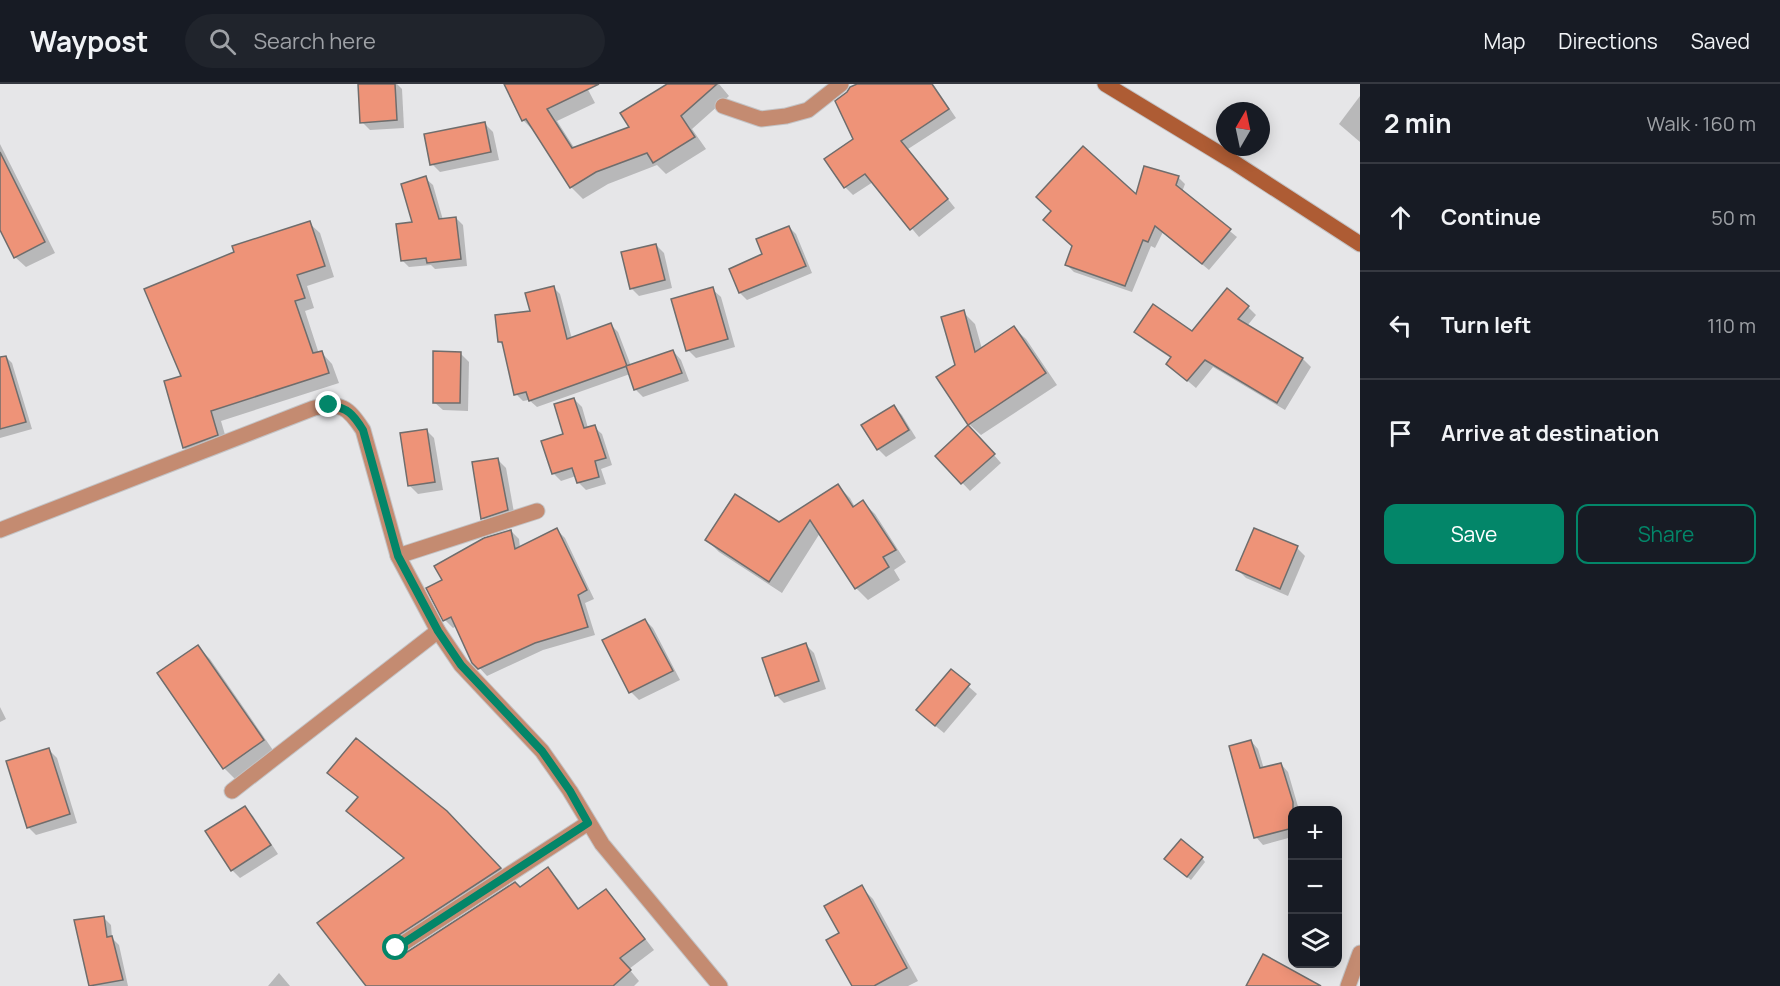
<!DOCTYPE html>
<meta charset="utf-8">
<style>
:root{--surface:#171b24;--page:#20242c;--text:#f1f3f6;--muted:#9ea1a6;--line:#363941;--accent:#038669}
body{margin:0;font-family:Manrope,sans-serif;background:var(--page);color:var(--text)}
.controls{position:absolute;right:18px;bottom:18px;display:grid;overflow:hidden;border-radius:12px;box-shadow:0 3px 15px #0003}
.controls button{width:54px;height:54px;display:grid;place-items:center;padding:0;border:0;border-bottom:2px solid var(--line);background:var(--surface);color:var(--text);font:30px sans-serif}
.compass{position:absolute;left:1216px;top:18px;width:54px;height:54px;border-radius:50%;background:var(--surface);box-shadow:0 3px 15px #0003;rotate:9deg}
.stop{position:absolute;width:18px;height:18px;margin:-14px;border:4px solid #038669;border-radius:50%;background:#fff}
.stop.end{background:#038669;border-color:#fff;box-shadow:0 2px 6px #0008}
.list{margin:0;padding:0;list-style:none}
h2{display:flex;justify-content:space-between;align-items:center;height:78px;margin:0;padding:0 24px;font-size:26px}
h2 small{font-size:20px;font-weight:400;color:var(--muted)}
.list li{display:grid;grid-template-columns:39px 1fr auto;gap:18px;align-items:center;box-sizing:border-box;height:108px;padding:0 24px;border-top:2px solid var(--line)}
.list b{display:block;font-size:22px;white-space:nowrap}
.list em{font-size:20px;font-style:normal;color:var(--muted)}
.actions{display:flex;gap:12px;padding:18px 24px}
.actions a{flex:1;padding:14px 0;border:2px solid var(--accent);border-radius:12px;text-align:center;font-size:21px;color:var(--accent)}
.actions .main{background:var(--accent);color:#fff}
.icon{flex:none;width:33px;height:33px;fill:none;stroke:currentColor;stroke-width:2;stroke-linecap:round;stroke-linejoin:round}
.map{position:relative;flex:none;width:1360px;height:902px;overflow:hidden}
header{display:flex;align-items:center;gap:36px;box-sizing:border-box;height:84px;padding:0 30px;background:var(--surface);border-bottom:2px solid var(--line)}
header strong{font-size:28px}
nav{display:flex;gap:33px;margin-inline-start:auto;font-size:21px}
.search{width:420px;height:54px;background:var(--page);display:flex;align-items:center;gap:15px;box-sizing:border-box;padding:0 21px;border-radius:33px;color:var(--muted);font-size:22px}
main{display:flex}
aside{flex:1;background:var(--surface)}
.map>svg:first-child{display:block}
</style>
<header>
<strong>Waypost</strong>
<div class="search"><svg class="icon" aria-label="search" viewBox="0 0 24 24"><circle cx="10" cy="10" r="6"/><path d="M15 15l6 6"/></svg>Search here</div>
<nav><a>Map</a><a>Directions</a><a>Saved</a></nav>
</header>
<main>
<div class="map">
<svg width="1360" height="902" viewBox="0 0 1360 902">
<rect width="100%" height="100%" fill="#e6e6e8"/>
<g fill="#0003">
<polygon points="359,0 397,0 402,5 404,44 370,46 362,38"/>
<polygon points="506,0 585,0 595,19 557,37 575,65 631,43 669,0 719,0 729,12 692,45 706,65 666,90 657,81 608,100 583,115 571,103 535,48 523,36"/>
<polygon points="860,0 933,0 956,34 908,65 955,124 919,153 873,98 853,111 845,103 855,56"/>
<polygon points="1360,12 1360,58 1339,40"/>
<polygon points="485,40 493,48 499,76 440,88 432,80"/>
<polygon points="0,60 55,169 26,183 15,173 0,143"/>
<polygon points="1178,93 1185,100 1182,108 1237,153 1209,186 1163,148 1155,164 1151,162 1132,208 1074,188 1067,181 1137,112"/>
<polygon points="425,94 433,101 443,136 456,134 463,141 467,182 435,185 431,181 409,183 402,176 414,139"/>
<polygon points="309,139 320,149 334,193 307,202 314,224 305,227 319,270 322,269 332,280 339,299 221,337 228,361 195,374 184,364 166,298 183,293"/>
<polygon points="789,143 796,150 812,189 747,216 740,209 731,185 764,171"/>
<polygon points="656,161 664,169 672,204 639,212 631,204"/>
<polygon points="553,203 560,210 572,255 611,241 618,248 631,282 673,267 681,276 689,297 643,313 635,305 630,290 537,323 529,316 523,317 516,310 505,263 499,257 532,229"/>
<polygon points="712,205 721,213 735,263 696,274 688,266"/>
<polygon points="1248,223 1256,231 1247,242 1303,275 1311,283 1285,326 1213,283 1196,304 1176,287 1172,275 1144,256 1136,247 1192,249"/>
<polygon points="963,228 975,240 982,265 1014,244 1026,255 1057,301 981,351 969,340 957,281"/>
<polygon points="461,270 469,278 468,327 443,326 434,318"/>
<polygon points="5,272 12,279 32,345 0,354 0,274"/>
<polygon points="574,315 582,323 588,344 594,343 602,350 612,381 601,385 606,400 586,406 578,398 576,392 561,397 553,389"/>
<polygon points="894,323 902,331 916,354 886,373 878,365"/>
<polygon points="426,346 434,354 443,406 418,410 410,402"/>
<polygon points="976,351 1001,379 970,407 937,372"/>
<polygon points="498,376 506,384 515,434 491,442 483,434"/>
<polygon points="838,402 850,414 855,423 863,418 875,430 906,478 894,486 900,496 868,516 856,504 820,449 782,509 719,468 707,456 779,440"/>
<polygon points="557,446 565,454 594,515 585,519 595,551 543,566 487,592 474,578 457,542 453,544 445,536 444,496 511,447 519,455 520,464"/>
<polygon points="1297,464 1305,472 1288,512 1246,494 1238,486"/>
<polygon points="645,536 653,544 680,596 639,616 631,608 604,557"/>
<polygon points="806,561 814,569 826,605 784,619 776,611"/>
<polygon points="198,563 210,575 275,669 236,696 224,684"/>
<polygon points="951,587 977,610 944,649 926,634"/>
<polygon points="0,623 6,635 0,638"/>
<polygon points="1251,657 1258,665 1264,685 1281,680 1288,688 1299,726 1292,726 1292,753 1263,761 1256,753"/>
<polygon points="49,666 57,674 77,739 36,751 28,743"/>
<polygon points="329,689 446,728 510,794 400,866 395,875 520,805 548,785 558,795 580,826 606,807 615,816 654,866 629,885 639,897 634,902 366,902 405,775 348,727 359,714"/>
<polygon points="245,724 253,732 278,770 240,794 232,786"/>
<polygon points="1202,774 1205,778 1191,796 1170,779"/>
<polygon points="861,803 873,815 918,897 908,902 853,902 841,850"/>
<polygon points="104,834 111,841 112,854 119,861 128,902 90,902 75,837"/>
<polygon points="279,889 290,902 268,902"/>
</g>
<g fill="#ee9378" stroke="#6f6d6c" stroke-width="1.5">
<polygon points="358,0 395,0 397,36 360,39"/>
<polygon points="504,0 599,0 547,25 572,64 629,43 620,29 667,0 717,0 681,32 695,53 653,79 647,69 596,88 570,104 526,35 522,37"/>
<polygon points="857,0 932,0 949,25 901,57 948,115 910,146 865,90 844,104 824,75 853,55 835,17 847,8 850,3"/>
<polygon points="485,38 491,68 430,81 424,50"/>
<polygon points="1083,62 1136,110 1144,82 1179,92 1176,101 1231,145 1202,180 1155,142 1148,158 1143,156 1125,202 1065,181 1072,162 1043,136 1051,127 1036,113"/>
<polygon points="0,68 45,158 14,174 0,146"/>
<polygon points="426,92 439,135 456,133 461,175 427,179 426,174 401,177 396,140 412,138 401,100"/>
<polygon points="310,137 325,182 297,191 305,214 295,217 313,269 322,267 329,289 211,327 218,351 183,364 164,297 181,292 144,205 234,168 232,162"/>
<polygon points="789,142 806,182 739,209 729,185 762,170 756,155"/>
<polygon points="656,160 665,196 630,205 621,168"/>
<polygon points="554,202 567,255 611,239 627,282 529,317 526,308 514,311 502,258 498,258 495,231 530,227 525,209"/>
<polygon points="713,203 728,255 686,267 671,215"/>
<polygon points="1227,204 1249,222 1238,235 1303,274 1277,319 1205,276 1187,297 1166,280 1171,273 1134,248 1153,220 1192,247"/>
<polygon points="964,226 975,268 1014,242 1046,289 968,341 936,293 955,281 941,233"/>
<polygon points="673,266 682,289 634,306 626,282"/>
<polygon points="433,267 461,268 460,319 433,319"/>
<polygon points="6,272 26,338 0,345 0,273"/>
<polygon points="574,314 584,344 595,341 606,374 595,377 599,393 577,399 572,384 552,390 541,357 563,350 554,320"/>
<polygon points="894,321 909,346 877,366 861,341"/>
<polygon points="968,341 995,370 961,400 935,372"/>
<polygon points="427,345 435,398 408,402 400,349"/>
<polygon points="498,374 508,426 481,435 472,378"/>
<polygon points="838,400 853,423 863,416 896,466 883,473 889,483 855,505 810,436 769,498 705,456 735,410 779,438"/>
<polygon points="557,444 587,506 578,511 588,543 535,559 478,585 472,579 451,533 443,537 426,504 442,496 434,482 484,454 511,446 515,465"/>
<polygon points="1254,444 1298,462 1280,505 1236,486"/>
<polygon points="645,535 673,587 629,609 602,556"/>
<polygon points="806,559 819,597 775,612 762,574"/>
<polygon points="198,561 264,656 223,685 157,589"/>
<polygon points="951,585 970,600 935,642 916,626"/>
<polygon points="356,654 447,727 501,784 391,856 386,864 388,869 391,872 396,874 401,872 515,798 520,803 548,783 578,825 606,805 645,855 620,874 631,886 613,902 366,902 317,839 404,774 346,727 358,713 327,689"/>
<polygon points="1251,656 1260,684 1281,679 1293,718 1293,744 1254,754 1229,662"/>
<polygon points="49,664 70,730 27,744 6,677"/>
<polygon points="245,722 271,761 231,787 205,747"/>
<polygon points="1181,755 1203,773 1187,793 1164,775"/>
<polygon points="862,801 907,884 874,902 852,902 826,856 839,849 824,822"/>
<polygon points="104,832 107,853 112,852 123,896 89,902 74,836"/>
<polygon points="1263,870 1321,902 1246,902"/>
</g>
<g fill="none" stroke-linecap="round" stroke-linejoin="round">
<defs>
<g id="street">
<polyline points="723,22 761,35 786,32 808,26 841,0"/>
<path d="M0 446 314 324C341 318 348 323 363 346L398 472 438 547 461 581 542 667 570 707 602 760 720 902"/>
<polyline points="398,472 537,427"/>
<polyline points="232,707 438,547"/>
<polyline points="396,864 588,739"/>
<polyline points="1348,902 1360,869"/>
</g>
<polyline id="secondary" points="1105,0 1232,77 1360,160"/>
</defs>
<use href="#street" stroke="#c3c3c5" stroke-width="17"/>
<use href="#secondary" stroke="#c3c3c5" stroke-width="17"/>
<use href="#street" stroke="#c48b71" stroke-width="15"/>
<use href="#secondary" stroke="#ae5c34" stroke-width="15"/>
</g>
<g fill="none" stroke-linecap="round" stroke-linejoin="round">
<path stroke="#038669" stroke-width="8" d="M329 321C348 324 353 330 363 346L398 472 438 547 461 581 542 667 570 707 588 739 396 864"/>
</g>
</svg>
<div class="controls">
<button>+</button>
<button>−</button>
<button><svg class="icon" aria-label="layers" viewBox="0 0 24 24"><path d="M12 4l9 5-9 5-9-5zM3 14l9 5 9-5"/></svg></button>
</div>
<svg class="compass" viewBox="-18 -18 36 36"><path d="M0-13l5 13h-10z" fill="#e53935"/><path d="M0 13l5-13h-10z" fill="#9ea1a6"/></svg>
<div class="stop" style="left:396px;top:864px"></div>
<div class="stop end" style="left:329px;top:321px"></div>
</div>
<aside>
<h2>2 min<small>Walk · 160 m</small></h2>
<ul class="list">
<li><svg class="icon" aria-label="ahead" viewBox="0 0 24 24"><path d="M12 20V5M6 11l6-6 6 6"/></svg><div><b>Continue</b></div><em>50 m</em></li>
<li><svg class="icon" aria-label="left" viewBox="0 0 24 24"><path d="M17 20v-9H6M10 6l-5 5 5 5"/></svg><div><b>Turn left</b></div><em>110 m</em></li>
<li><svg class="icon" aria-label="arrive" viewBox="0 0 24 24"><path d="M6 21V4h12l-3 4 3 4H6"/></svg><div><b>Arrive at destination</b></div></li>
</ul>
<div class="actions"><a class="main">Save</a><a>Share</a></div>
</aside>
</main>
